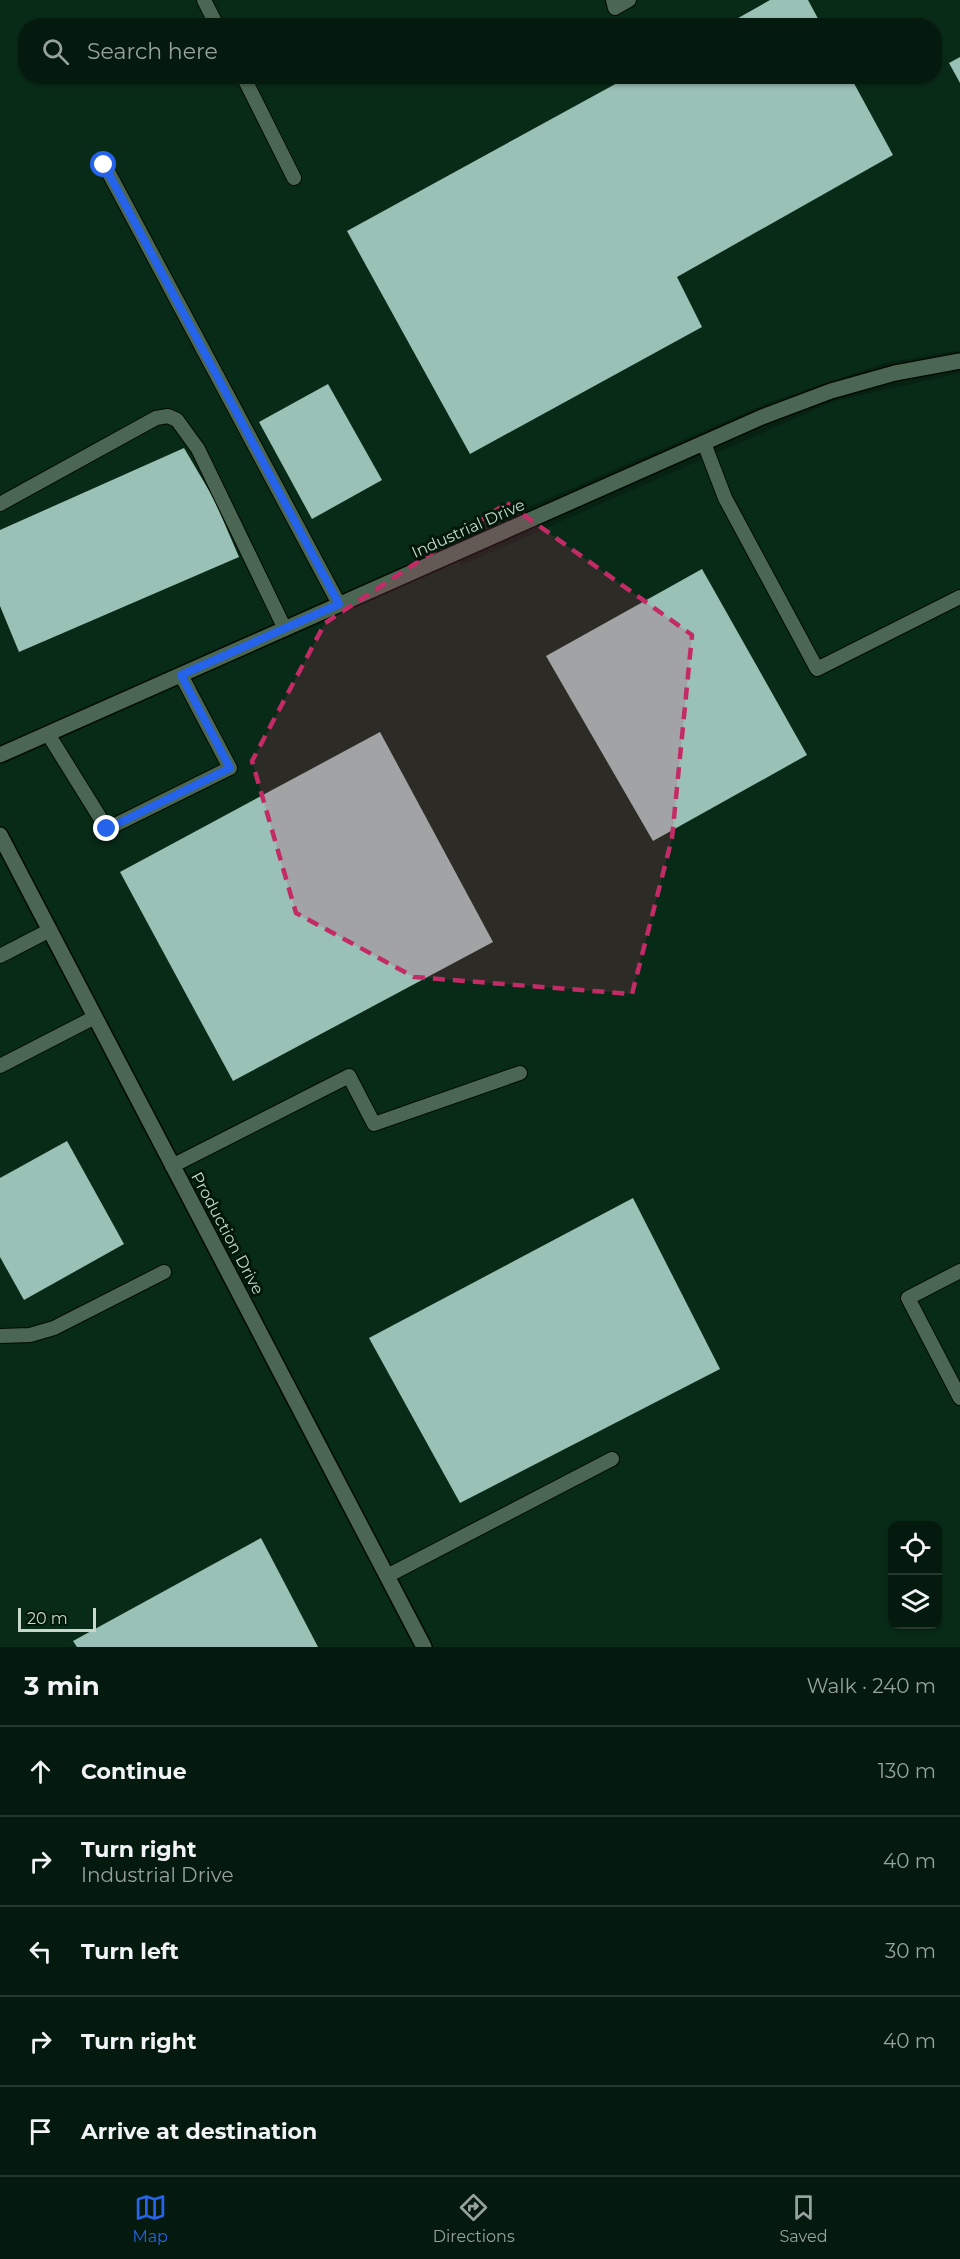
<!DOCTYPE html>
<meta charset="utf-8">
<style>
:root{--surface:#051a0e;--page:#13271c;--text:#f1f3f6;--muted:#97a19e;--line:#26382e;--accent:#2563eb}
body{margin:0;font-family:Montserrat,sans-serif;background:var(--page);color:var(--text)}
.controls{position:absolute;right:18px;bottom:18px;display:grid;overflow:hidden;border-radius:12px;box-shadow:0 2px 4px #0004}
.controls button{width:54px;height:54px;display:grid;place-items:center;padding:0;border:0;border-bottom:2px solid var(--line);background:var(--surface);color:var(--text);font:30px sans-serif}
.scale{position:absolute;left:18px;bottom:15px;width:78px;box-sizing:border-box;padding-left:6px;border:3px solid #c8d7cc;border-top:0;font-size:16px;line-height:21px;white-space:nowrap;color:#c8d7cc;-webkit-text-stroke:4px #011809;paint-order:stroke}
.stop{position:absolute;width:18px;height:18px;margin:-14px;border:4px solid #2563eb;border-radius:50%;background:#fff}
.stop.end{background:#2563eb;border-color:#fff;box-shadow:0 2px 6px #0008}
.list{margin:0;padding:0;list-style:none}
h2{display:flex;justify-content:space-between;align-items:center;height:78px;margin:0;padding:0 24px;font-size:26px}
h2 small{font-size:20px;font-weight:400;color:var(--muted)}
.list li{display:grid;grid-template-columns:39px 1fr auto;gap:18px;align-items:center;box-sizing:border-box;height:90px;padding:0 24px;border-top:2px solid var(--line)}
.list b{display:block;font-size:22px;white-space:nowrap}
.list p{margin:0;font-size:20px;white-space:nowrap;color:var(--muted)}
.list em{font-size:20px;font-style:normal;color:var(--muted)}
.icon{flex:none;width:33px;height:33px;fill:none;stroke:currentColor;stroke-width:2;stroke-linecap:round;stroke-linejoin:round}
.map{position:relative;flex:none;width:960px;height:1647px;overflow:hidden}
.search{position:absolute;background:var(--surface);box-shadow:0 2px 4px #0004;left:18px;right:18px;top:18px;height:66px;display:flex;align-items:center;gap:15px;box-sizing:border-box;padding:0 21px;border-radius:24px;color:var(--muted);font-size:22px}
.sheet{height:528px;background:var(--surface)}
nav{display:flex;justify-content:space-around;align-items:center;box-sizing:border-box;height:84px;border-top:2px solid var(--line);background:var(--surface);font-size:16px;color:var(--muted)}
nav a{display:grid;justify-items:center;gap:3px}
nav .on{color:var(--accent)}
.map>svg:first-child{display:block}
</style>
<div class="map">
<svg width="960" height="1647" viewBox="0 0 960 1647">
<rect width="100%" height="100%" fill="#072212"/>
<path fill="#082b17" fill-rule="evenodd" d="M0 0H960V350L885 363 765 404 449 542 462 565 835 401 960 373V1647H0ZM26 26H934V76H26ZM892 1526H938V1624H892Z"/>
<g fill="#9ac1b6">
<polygon points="770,0 808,0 822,26 724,26"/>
<polygon points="960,57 960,83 949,63"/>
<polygon points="630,76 850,76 893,155 677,277 702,327 470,454 347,231"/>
<polygon points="328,384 382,480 312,519 259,422"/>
<polygon points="184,448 214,499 239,557 19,652 0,606 0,530"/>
<polygon points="702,569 807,755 653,841 546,656"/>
<polygon points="380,732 493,942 233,1081 120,872"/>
<polygon points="67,1141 124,1244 24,1300 0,1257 0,1178"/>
<polygon points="633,1198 720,1369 460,1503 369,1338"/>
<polygon points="261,1538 318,1647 77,1647 73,1641"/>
</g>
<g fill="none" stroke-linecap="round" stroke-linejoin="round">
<defs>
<g id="service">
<polyline points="204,0 217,26"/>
<polyline points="613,0 615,8 629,0"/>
<polyline points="243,76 294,178"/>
<polyline points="104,164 339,604"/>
<polyline points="704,443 725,498 817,669 960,597"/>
<polyline points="0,504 156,418 168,416 177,420 198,449 285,629"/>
<polyline points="48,734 107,829 230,768 181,675"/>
<polyline points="0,956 50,930"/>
<polyline points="0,1066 95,1017"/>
<polyline points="172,1166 349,1076 374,1124 520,1073"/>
<polyline points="960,1271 908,1298 960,1398"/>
<polyline points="0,1336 30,1335 54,1328 164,1272"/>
<polyline points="387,1576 612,1459"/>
</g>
<g id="minor">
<polyline points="0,755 762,417 831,391 895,373 960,361"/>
<polyline points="0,835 424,1647"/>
</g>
</defs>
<use href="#service" stroke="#000b01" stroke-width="16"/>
<use href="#minor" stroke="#000b01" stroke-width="18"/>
<use href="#service" stroke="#4b6653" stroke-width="14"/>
<use href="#minor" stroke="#4b6653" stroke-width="15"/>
</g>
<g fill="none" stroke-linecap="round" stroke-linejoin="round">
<polyline stroke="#2563eb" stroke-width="8" points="104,165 339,604 181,675 230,768 107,829"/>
</g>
<path fill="#c32b66" fill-opacity="0.2" stroke="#c32b66" stroke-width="4.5" stroke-dasharray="12 8" stroke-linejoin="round" d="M507 503 692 635 672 838 632 994 414 977 296 913 252 761 325 623Z"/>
<g text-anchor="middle" stroke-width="6" stroke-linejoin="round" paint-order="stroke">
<g font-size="16" fill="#c8d7cc" stroke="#011809">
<text transform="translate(468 528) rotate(-24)" y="6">Industrial Drive</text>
<text transform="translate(228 1233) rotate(62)" y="6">Production Drive</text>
</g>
</g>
</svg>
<div class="controls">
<button><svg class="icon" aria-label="locate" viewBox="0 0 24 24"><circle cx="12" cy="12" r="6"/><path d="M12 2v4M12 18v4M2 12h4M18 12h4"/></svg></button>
<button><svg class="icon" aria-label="layers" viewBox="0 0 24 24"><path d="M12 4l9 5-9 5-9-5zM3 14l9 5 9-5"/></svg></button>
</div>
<div class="scale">20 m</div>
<div class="stop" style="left:104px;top:165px"></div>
<div class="stop end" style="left:107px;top:829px"></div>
<div class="search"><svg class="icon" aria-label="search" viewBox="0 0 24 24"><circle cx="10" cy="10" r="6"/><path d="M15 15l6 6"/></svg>Search here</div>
</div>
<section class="sheet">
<h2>3 min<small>Walk · 240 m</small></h2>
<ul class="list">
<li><svg class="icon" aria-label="ahead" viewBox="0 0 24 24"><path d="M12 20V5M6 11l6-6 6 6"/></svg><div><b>Continue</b></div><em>130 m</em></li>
<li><svg class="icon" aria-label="right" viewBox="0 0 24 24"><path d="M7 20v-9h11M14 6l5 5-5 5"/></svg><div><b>Turn right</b><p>Industrial Drive</p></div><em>40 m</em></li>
<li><svg class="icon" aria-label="left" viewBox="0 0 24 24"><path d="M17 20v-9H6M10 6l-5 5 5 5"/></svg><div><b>Turn left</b></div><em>30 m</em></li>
<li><svg class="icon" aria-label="right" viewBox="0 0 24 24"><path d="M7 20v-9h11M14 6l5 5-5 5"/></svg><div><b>Turn right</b></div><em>40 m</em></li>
<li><svg class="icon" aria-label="arrive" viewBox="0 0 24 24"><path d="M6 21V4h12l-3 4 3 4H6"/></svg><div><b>Arrive at destination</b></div></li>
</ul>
</section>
<nav>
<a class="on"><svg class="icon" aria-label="map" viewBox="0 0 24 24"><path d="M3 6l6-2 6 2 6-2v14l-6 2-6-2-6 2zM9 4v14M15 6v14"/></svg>Map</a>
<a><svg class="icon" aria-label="directions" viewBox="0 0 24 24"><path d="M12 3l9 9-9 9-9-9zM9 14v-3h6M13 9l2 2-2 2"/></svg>Directions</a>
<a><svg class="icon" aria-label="saved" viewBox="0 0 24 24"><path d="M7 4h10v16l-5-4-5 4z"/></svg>Saved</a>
</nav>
